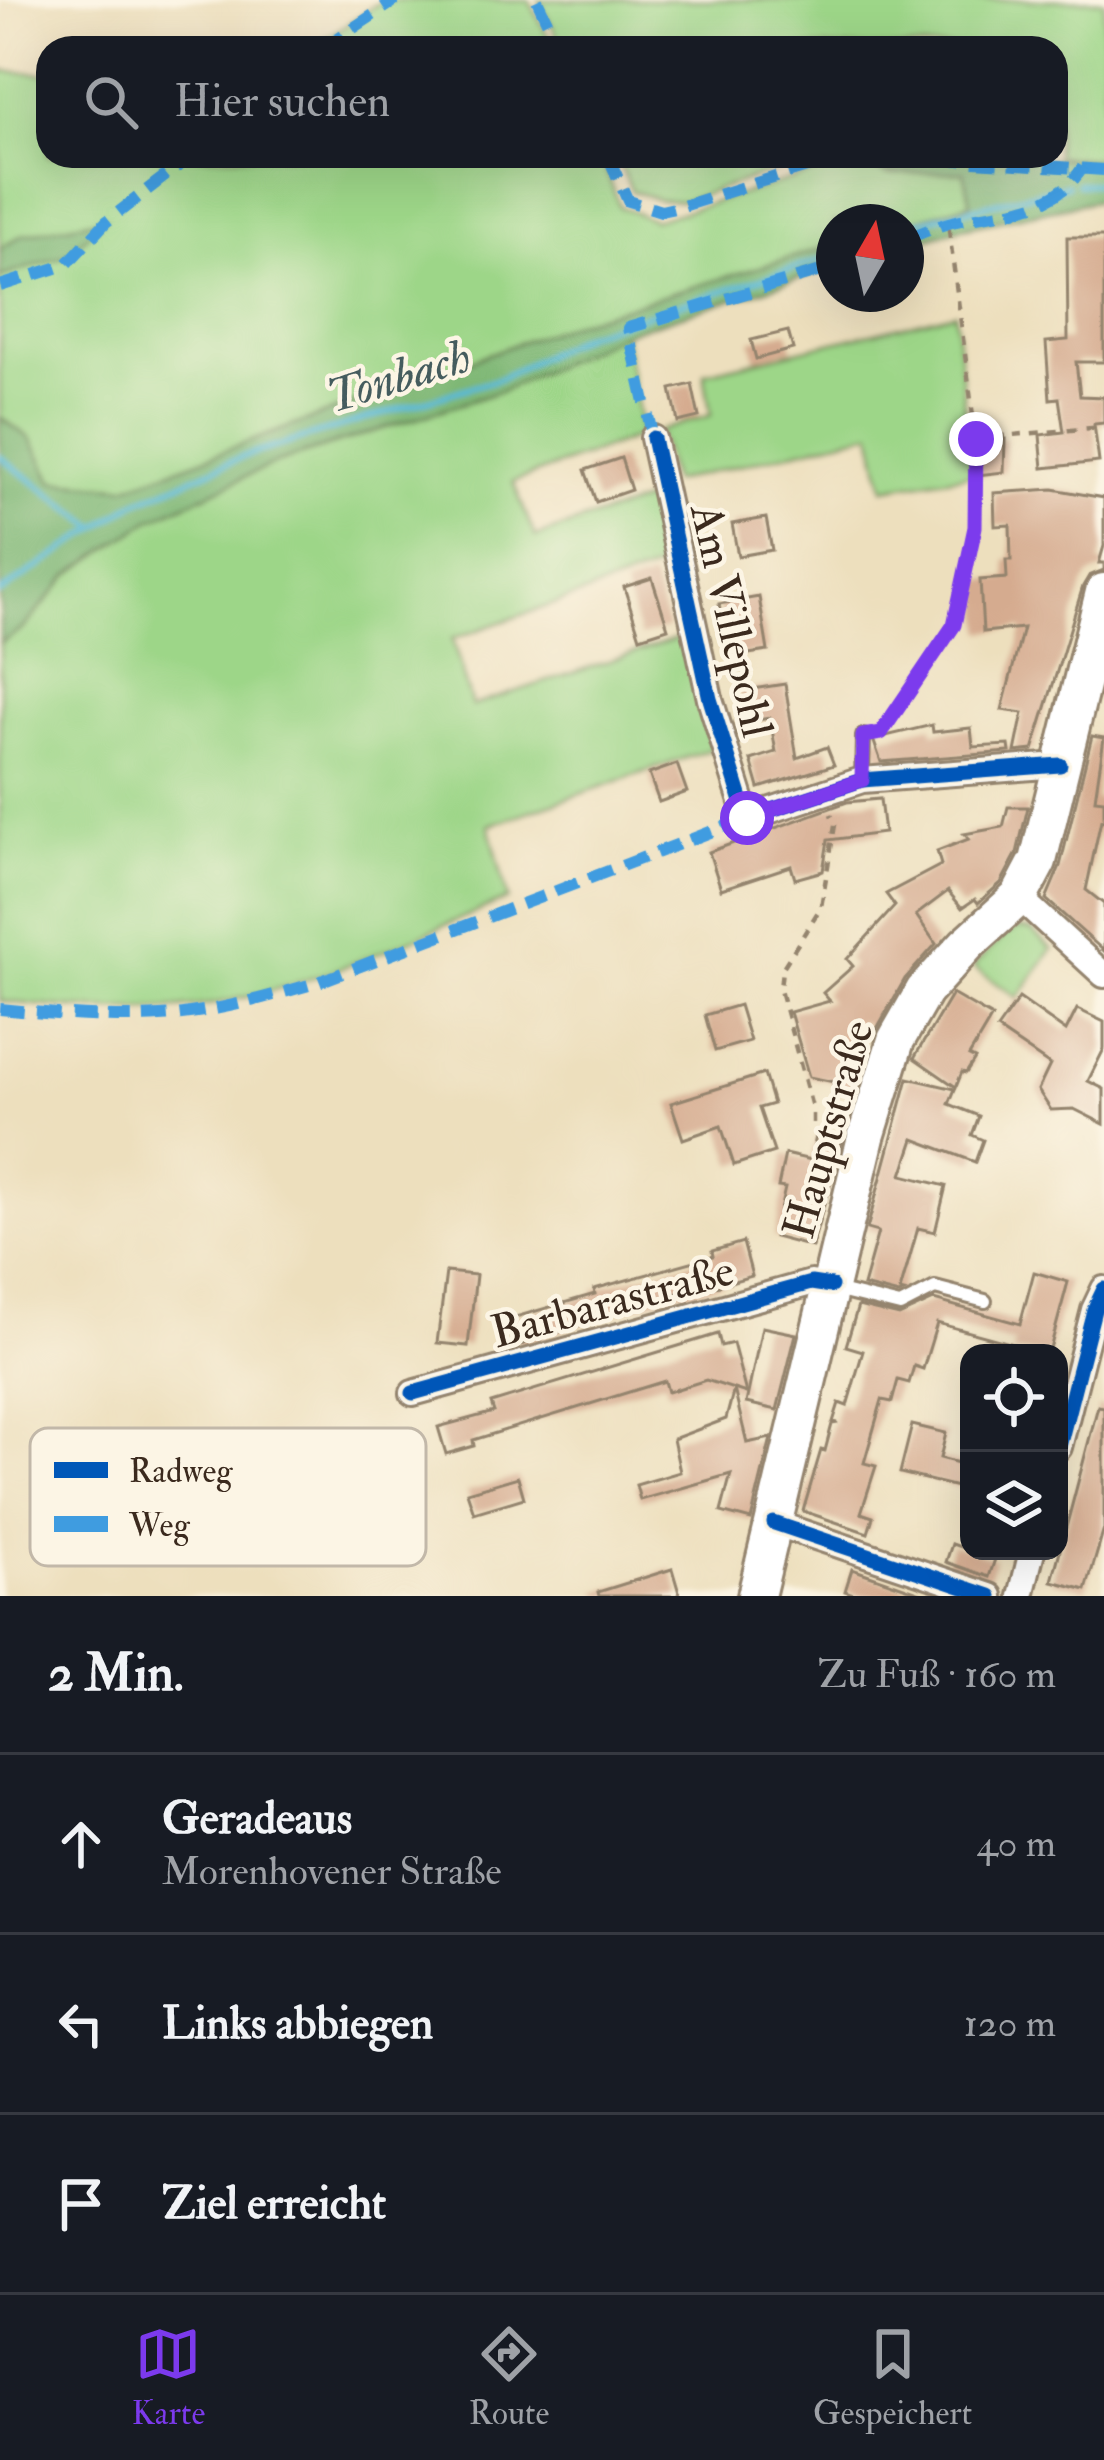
<!DOCTYPE html>
<html lang="de">
<meta charset="utf-8">
<style>
:root{--surface:#171b24;--page:#242831;--text:#f1f3f6;--muted:#9ea1a6;--line:#363941;--accent:#7c3aed}
body{margin:0;font-family:"IM FELL Double Pica",serif;background:var(--page);color:var(--text)}
.controls{position:absolute;right:36px;bottom:36px;display:grid;overflow:hidden;border-radius:24px;box-shadow:0 12px 48px #0002}
.controls button{width:108px;height:108px;display:grid;place-items:center;padding:0;border:0;border-bottom:3px solid var(--line);background:var(--surface);color:var(--text);font:60px sans-serif}
.compass{position:absolute;left:816px;top:204px;width:108px;height:108px;border-radius:50%;background:var(--surface);box-shadow:0 12px 48px #0002;rotate:9deg}
.stop{position:absolute;width:36px;height:36px;margin:-27px;border:9px solid #7c3aed;border-radius:50%;background:#fff}
.stop.end{background:#7c3aed;border-color:#fff;box-shadow:0 3px 12px #0008}
.list{margin:0;padding:0;list-style:none}
h2{display:flex;justify-content:space-between;align-items:center;height:156px;margin:0;padding:0 48px;font-size:51px}
h2 small{font-size:39px;font-weight:400;color:var(--muted)}
.list li{display:grid;grid-template-columns:78px 1fr auto;gap:36px;align-items:center;box-sizing:border-box;height:180px;padding:0 48px;border-top:3px solid var(--line)}
.list b{display:block;font-size:45px;white-space:nowrap}
.list p{margin:0;font-size:39px;white-space:nowrap;color:var(--muted)}
.list em{font-size:39px;font-style:normal;color:var(--muted)}
.icon{flex:none;width:66px;height:66px;fill:none;stroke:currentColor;stroke-width:2;stroke-linecap:round;stroke-linejoin:round}
.map{position:relative;flex:none;width:1104px;height:1596px;overflow:hidden}
.search{position:absolute;background:var(--surface);box-shadow:0 12px 48px #0002;left:36px;right:36px;top:36px;height:132px;display:flex;align-items:center;gap:30px;box-sizing:border-box;padding:0 42px;border-radius:36px;color:var(--muted);font-size:45px}
.sheet{height:696px;background:var(--surface)}
nav{display:flex;justify-content:space-around;align-items:center;box-sizing:border-box;height:168px;border-top:3px solid var(--line);background:var(--surface);font-size:33px;color:var(--muted)}
nav a{display:grid;justify-items:center;gap:6px}
nav .on{color:var(--accent)}
.map>svg:first-child{display:block}
</style>
<div class="map">
<svg width="1104" height="1596" viewBox="0 0 1104 1596">
<rect width="100%" height="100%" fill="#fcf5e5"/>
<filter id="ink" filterUnits="userSpaceOnUse"><feTurbulence type="fractalNoise" baseFrequency=".00833" numOctaves="2"/><feDisplacementMap in="SourceGraphic" scale="24" xChannelSelector="R" yChannelSelector="G"/><feConvolveMatrix kernelMatrix="1 2 1 2 8 2 1 2 1" color-interpolation-filters="sRGB"/></filter>
<filter id="wash" filterUnits="userSpaceOnUse"><feTurbulence type="fractalNoise" baseFrequency=".004" numOctaves="4" result="noise"/><feDisplacementMap in="SourceGraphic" scale="48" xChannelSelector="R" yChannelSelector="G"/><feGaussianBlur stdDeviation="2.7" result="paint"/><feColorMatrix in="noise" values="0 0 0 0 0 0 0 0 0 0 0 0 0 0 0 0 0 1.4 0 .05"/><feComposite in="paint" operator="in"/></filter>
<g filter="url(#wash)">
<rect width="100%" height="100%" fill="#eddfbd"/>
<g fill="#9dd688" stroke="#6c8053" stroke-width="3">
<polygon points="383,0 529,0 554,48 311,48"/>
<polygon points="539,0 1104,0 1104,160 1056,156 1056,48 563,48"/>
<polygon points="0,71 48,74 48,156 600,156 620,207 654,220 854,161 888,174 964,171 971,203 906,223 834,222 834,245 576,322 126,487 53,481 31,439 0,417 0,277 68,255 22,235 0,249"/>
<polygon points="615,156 821,156 683,201 659,200 632,191"/>
<polygon points="955,313 971,474 884,488 872,432 672,482 659,431 711,415 704,373"/>
<path d="M624 333 642 435 513 482 535 537 659 496 671 564 452 639 472 706 682 637 712 749 489 825 508 899C413 937 314 987 212 1004 144 1015 68 1009 0 1001V643L23 629 69 575 150 520 278 462 501 391Z"/>
<polygon points="1019,928 1031,930 1052,949 1018,998 973,967 1006,934"/>
</g>
<g fill="#7eb774" stroke="#5c7049" stroke-width="3">
<polygon points="848,156 1104,159 1104,199 961,228 906,245 906,223 971,203 964,172 888,174"/>
<polygon points="104,218 68,255 0,277 0,249 22,235"/>
<polygon points="834,245 834,268 624,333 501,391 278,462 150,520 69,575 23,629 0,643 0,417 31,439 53,481 126,487 576,322"/>
</g>
<g fill="none" stroke-linecap="round" stroke-linejoin="round">
<g stroke="#58b9d6" stroke-width="6">
<polyline points="1078,184 1104,183"/>
<polyline points="906,225 1067,185"/>
<polyline points="0,457 97,528"/>
<polyline points="0,593 136,502 242,457 501,378 585,334 834,256"/>
</g>
</g>
<g id="blocks">
<g fill="#d5ab8f">
<polygon points="1067,237 1104,237 1104,362 1076,362 1080,396 1104,397 1104,423 1094,424 1099,462 1043,468 1040,435 1064,432 1059,398 1050,399 1046,342 1068,340"/>
<polygon points="788,331 793,349 756,359 751,340"/>
<polygon points="692,384 699,417 678,422 671,389"/>
<polygon points="1005,439 1004,472 977,475 978,441"/>
<polygon points="621,458 631,490 596,502 585,470"/>
<polygon points="1053,489 1104,498 1104,546 1099,563 1104,563 1104,570 1089,576 1083,586 1033,750 1015,752 1023,713 1002,710 1023,628 983,632 980,580 1007,578 1006,560 1011,560 1010,525 995,526 994,493"/>
<polygon points="766,518 772,550 738,556 732,524"/>
<polygon points="652,578 668,628 640,637 624,587"/>
<polygon points="759,597 768,651 729,657 719,604"/>
<polygon points="785,684 797,758 827,747 834,765 759,788 751,760 776,752 770,718 744,722 739,691"/>
<polygon points="932,725 933,732 971,728 973,747 1009,745 1010,752 881,762 873,739"/>
<polygon points="1092,736 1104,738 1095,799 1104,800 1104,821 1101,820 1086,890 1104,904 1104,951 1046,899 1060,866"/>
<polygon points="677,764 687,792 659,802 649,774"/>
<polygon points="880,799 884,833 828,840 823,871 795,879 791,866 721,889 709,852 847,802"/>
<polygon points="1008,807 1028,807 1017,853 1001,883 978,903 975,899 962,908 948,891 916,915 936,944 905,979 875,1032 859,1020 849,1064 864,1068 856,1093 833,1086 834,1082 809,1077 790,1012 830,1001 823,993 853,966 847,959 895,906 886,894 941,865 937,851 969,839 964,834 1003,827"/>
<polygon points="952,994 992,1017 969,1056 975,1059 966,1073 962,1072 956,1087 914,1058"/>
<polygon points="1019,998 1066,1031 1077,1009 1104,1022 1104,1049 1088,1081 1104,1089 1104,1124 1074,1109 1051,1110 1038,1090 1050,1065 997,1029"/>
<polygon points="739,1005 750,1041 715,1051 705,1015"/>
<polygon points="764,1074 773,1104 759,1108 774,1152 734,1165 721,1126 683,1139 671,1103"/>
<polygon points="908,1078 955,1089 949,1104 979,1116 972,1135 983,1140 975,1162 914,1139 902,1175 946,1186 935,1232 918,1228 900,1291 904,1292 899,1295 863,1286 878,1232 867,1229"/>
<polygon points="816,1136 842,1142 812,1247 774,1237 785,1188 778,1187 785,1154 811,1160"/>
<polygon points="743,1242 752,1276 684,1295 683,1291 520,1345 512,1318 595,1294 594,1289 713,1256 712,1251"/>
<polygon points="446,1272 476,1275 468,1346 437,1343"/>
<polygon points="1034,1272 1068,1282 1049,1353 1012,1353 1014,1344 937,1323 923,1369 914,1366 909,1383 898,1380 892,1402 882,1400 864,1463 876,1466 861,1513 873,1517 868,1533 803,1511 821,1450 825,1451 832,1424 838,1423 833,1422 839,1403 847,1406 863,1351 846,1346 858,1306 899,1316 934,1300 1020,1324"/>
<polygon points="762,1327 796,1334 777,1410 746,1403"/>
<polygon points="718,1334 721,1346 733,1343 746,1393 706,1380 668,1392 665,1381 473,1440 474,1446 446,1454 438,1427 494,1412 491,1403"/>
<polygon points="734,1389 747,1443 771,1438 751,1520 721,1512 731,1474 640,1500 636,1485 680,1472 673,1439 726,1419"/>
<polygon points="1098,1406 1104,1407 1104,1529 1086,1590 1052,1581"/>
<polygon points="912,1425 946,1433 940,1458 969,1466 969,1490 900,1473"/>
<polygon points="518,1477 524,1498 474,1513 467,1492"/>
<polygon points="952,1544 995,1559 989,1577 946,1562"/>
<polygon points="672,1569 680,1596 599,1596 598,1592"/>
<polygon points="852,1569 921,1593 920,1596 859,1596 845,1591"/>
</g>
</g>
</g>
<g filter="url(#ink)">
<use href="#blocks" fill-opacity="0" stroke="#94846e" stroke-width="3"/>
<g fill="none" stroke-linecap="round" stroke-linejoin="round">
<defs>
<g id="service">
<polyline points="862,779 863,736"/>
<polyline points="831,1289 900,1306 935,1288 985,1301"/>
</g>
<g id="minor">
<polyline points="653,438 710,699 747,818 862,780 1060,765"/>
<polyline points="1019,897 1104,975"/>
<polyline points="413,1393 811,1283 831,1286"/>
<polyline points="1059,1447 1094,1310 1104,1289"/>
<polyline points="774,1523 990,1596"/>
<polyline points="1021,1596 1032,1551"/>
</g>
<polyline id="secondary" points="756,1596 866,1137 896,1040 924,991 967,944 1019,897 1038,861 1104,592"/>
</defs>
<use href="#service" stroke="#94846e" stroke-width="18"/>
<use href="#minor" stroke="#94846e" stroke-width="30"/>
<use href="#secondary" stroke="#94846e" stroke-width="42"/>
<g stroke="#94846e" stroke-width="4.5" stroke-dasharray="9 9" stroke-linecap="butt">
<polyline points="978,438 1104,427"/>
<polyline points="880,733 954,625 975,527 976,439 948,223"/>
<polyline points="813,1123 813,1111 780,990 782,969 821,907 835,825 831,814"/>
</g>
<use href="#service" stroke="#fff" stroke-width="12"/>
<use href="#minor" stroke="#fff" stroke-width="24"/>
<use href="#secondary" stroke="#fff" stroke-width="36"/>
<g stroke="#3f9ce0" stroke-width="12" stroke-dasharray="24 12" stroke-linecap="butt">
<polyline points="537,0 560,48"/>
<polyline points="323,48 396,0"/>
<polyline points="608,156 628,201 661,211 683,206 842,156"/>
<polyline points="902,156 1104,170"/>
<path d="M906 239C921 233 937 226 952 222 1002 210 1053 214 1083 167"/>
<polyline points="0,286 66,265 106,222 191,156"/>
<polyline points="653,438 628,328 834,267"/>
<path d="M0 1009C52 1014 108 1019 160 1016 213 1013 264 998 316 983L747 818"/>
</g>
<defs>
<g id="cycleway">
<polyline points="653,438 710,699 747,818 862,780 1060,765"/>
<polyline points="413,1393 811,1283 831,1286"/>
<polyline points="1059,1447 1094,1310 1104,1289"/>
<polyline points="774,1523 990,1596"/>
</g>
</defs>
<use href="#cycleway" stroke="#fcf5e5" stroke-width="22"/>
<use href="#cycleway" stroke="#0057b8" stroke-width="15"/>
</g>
</g>
<g fill="none" stroke-linecap="round" stroke-linejoin="round" filter="url(#ink)">
<polyline stroke="#7c3aed" stroke-width="15" points="747,818 862,780 863,736 881,733 954,625 975,527 976,439"/>
</g>
<g text-anchor="middle" stroke-width="9" stroke-linejoin="round" paint-order="stroke">
<g font-size="45" fill="#3b2a1e" stroke="#fcf5e5">
<text transform="translate(733 620) rotate(77)" y="16">Am Villepohl</text>
<text transform="translate(827 1129) rotate(-74)" y="16">Hauptstraße</text>
<text transform="translate(612 1300) rotate(-15)" y="16">Barbarastraße</text>
</g>
<g font-size="48" font-style="italic" fill="#455c5e" stroke="#fcf5e5">
<text transform="translate(398 375) rotate(-17)" y="17">Tonbach</text>
</g>
</g>
<rect x="30" y="1428" width="396" height="138" rx="18" fill="#fcf5e5" stroke="#c2b8a9" stroke-width="3"/>
<rect x="54" y="1462" width="54" height="16" fill="#0057b8"/>
<rect x="54" y="1516" width="54" height="16" fill="#3f9ce0"/>
<g font-size="33" fill="#3b2a1e">
<text x="129" y="1482">Radweg</text>
<text x="129" y="1536">Weg</text>
</g>
</svg>
<div class="controls">
<button><svg class="icon" aria-label="locate" viewBox="0 0 24 24"><circle cx="12" cy="12" r="6"/><path d="M12 2v4M12 18v4M2 12h4M18 12h4"/></svg></button>
<button><svg class="icon" aria-label="layers" viewBox="0 0 24 24"><path d="M12 4l9 5-9 5-9-5zM3 14l9 5 9-5"/></svg></button>
</div>
<svg class="compass" viewBox="-18 -18 36 36"><path d="M0-13l5 13h-10z" fill="#e53935"/><path d="M0 13l5-13h-10z" fill="#9ea1a6"/></svg>
<div class="stop" style="left:747px;top:818px"></div>
<div class="stop end" style="left:976px;top:439px"></div>
<div class="search"><svg class="icon" aria-label="search" viewBox="0 0 24 24"><circle cx="10" cy="10" r="6"/><path d="M15 15l6 6"/></svg>Hier suchen</div>
</div>
<section class="sheet">
<h2>2 Min.<small>Zu Fuß · 160 m</small></h2>
<ul class="list">
<li><svg class="icon" aria-label="ahead" viewBox="0 0 24 24"><path d="M12 20V5M6 11l6-6 6 6"/></svg><div><b>Geradeaus</b><p>Morenhovener Straße</p></div><em>40 m</em></li>
<li><svg class="icon" aria-label="left" viewBox="0 0 24 24"><path d="M17 20v-9H6M10 6l-5 5 5 5"/></svg><div><b>Links abbiegen</b></div><em>120 m</em></li>
<li><svg class="icon" aria-label="arrive" viewBox="0 0 24 24"><path d="M6 21V4h12l-3 4 3 4H6"/></svg><div><b>Ziel erreicht</b></div></li>
</ul>
</section>
<nav>
<a class="on"><svg class="icon" aria-label="map" viewBox="0 0 24 24"><path d="M3 6l6-2 6 2 6-2v14l-6 2-6-2-6 2zM9 4v14M15 6v14"/></svg>Karte</a>
<a><svg class="icon" aria-label="directions" viewBox="0 0 24 24"><path d="M12 3l9 9-9 9-9-9zM9 14v-3h6M13 9l2 2-2 2"/></svg>Route</a>
<a><svg class="icon" aria-label="saved" viewBox="0 0 24 24"><path d="M7 4h10v16l-5-4-5 4z"/></svg>Gespeichert</a>
</nav>
